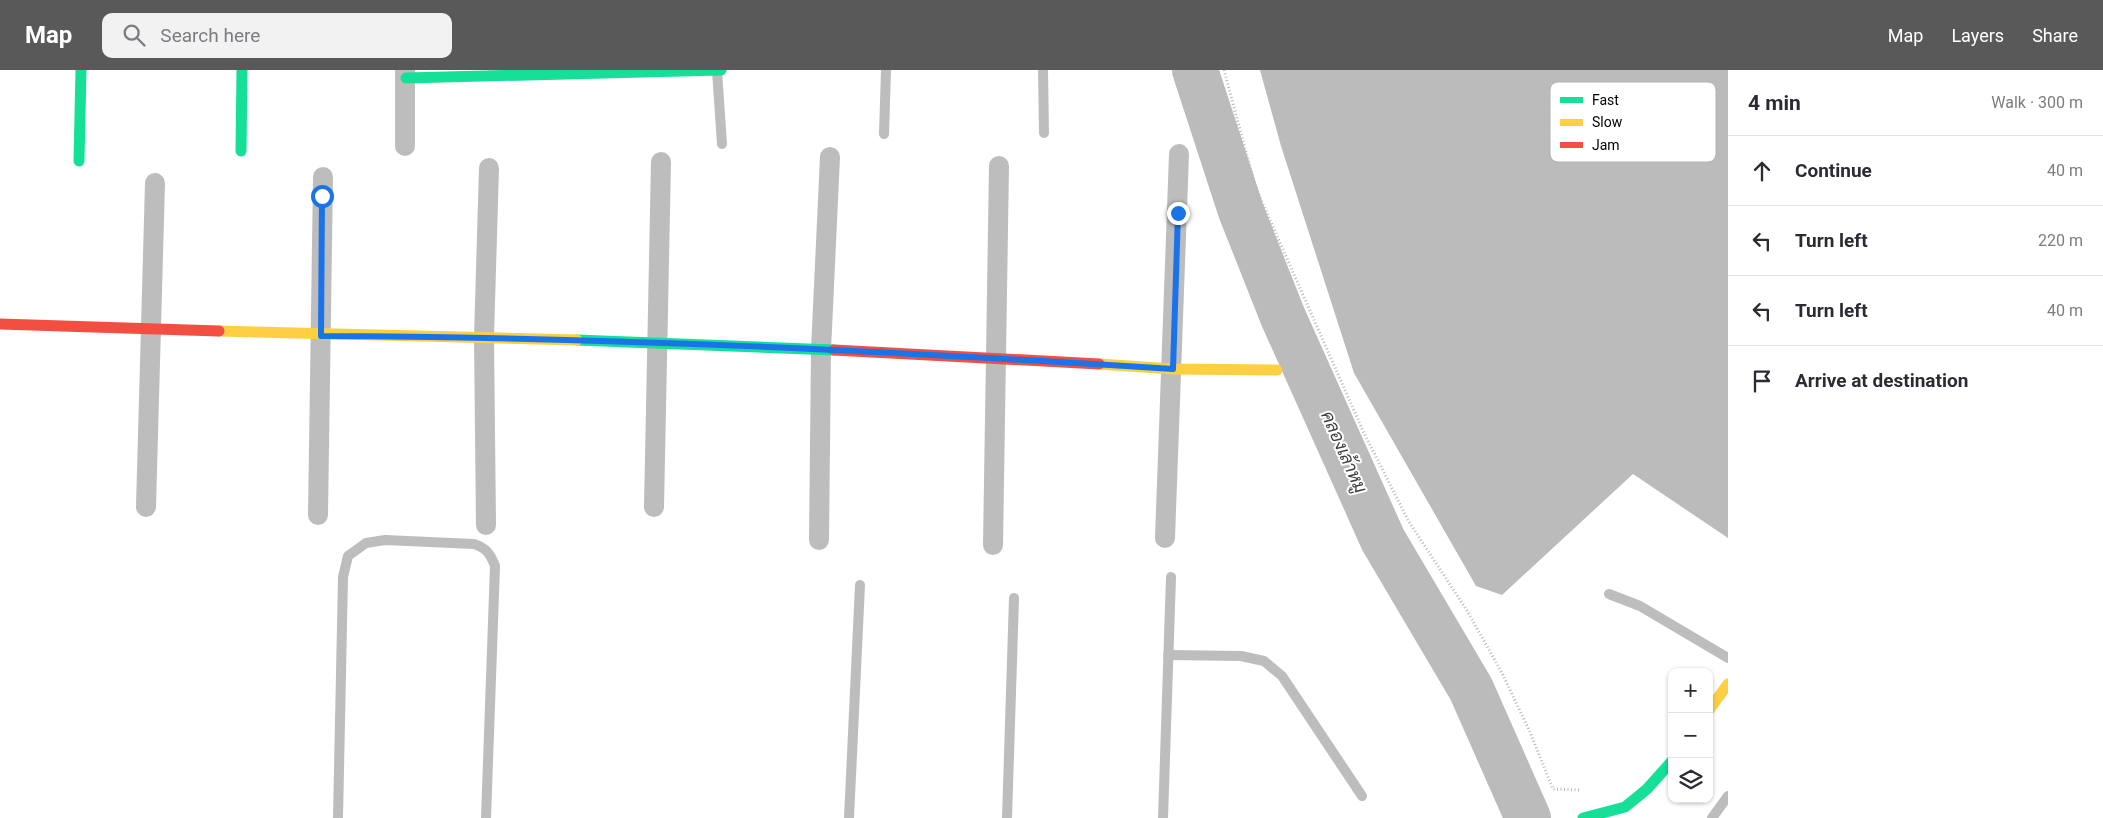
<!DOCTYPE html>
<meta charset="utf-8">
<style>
:root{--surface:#fff;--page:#f2f2f3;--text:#2b2b33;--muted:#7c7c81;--line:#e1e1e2;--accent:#595959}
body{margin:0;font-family:Roboto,Sarabun,sans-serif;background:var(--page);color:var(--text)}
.controls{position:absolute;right:15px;bottom:15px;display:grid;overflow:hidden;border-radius:10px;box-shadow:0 1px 4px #0004}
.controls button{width:45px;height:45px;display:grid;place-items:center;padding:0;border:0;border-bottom:1px solid var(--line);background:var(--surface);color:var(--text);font:25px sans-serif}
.stop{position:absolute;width:15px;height:15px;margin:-11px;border:4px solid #1a73e8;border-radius:50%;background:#fff}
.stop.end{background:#1a73e8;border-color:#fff;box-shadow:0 1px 5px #0008}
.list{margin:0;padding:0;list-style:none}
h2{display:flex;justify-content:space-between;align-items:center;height:65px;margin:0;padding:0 20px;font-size:21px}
h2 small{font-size:16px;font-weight:400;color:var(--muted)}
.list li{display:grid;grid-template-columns:32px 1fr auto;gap:15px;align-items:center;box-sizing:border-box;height:70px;padding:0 20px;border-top:1px solid var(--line)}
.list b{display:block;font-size:19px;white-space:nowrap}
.list em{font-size:16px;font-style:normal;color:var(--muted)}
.icon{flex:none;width:28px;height:28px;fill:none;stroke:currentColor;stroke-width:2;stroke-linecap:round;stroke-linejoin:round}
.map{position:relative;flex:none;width:1728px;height:748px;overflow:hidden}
header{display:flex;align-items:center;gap:30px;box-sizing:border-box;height:70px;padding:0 25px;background:var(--accent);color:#fff}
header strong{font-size:24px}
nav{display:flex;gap:28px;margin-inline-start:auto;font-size:18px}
.search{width:350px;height:45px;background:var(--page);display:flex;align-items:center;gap:12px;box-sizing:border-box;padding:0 18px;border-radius:10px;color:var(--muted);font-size:19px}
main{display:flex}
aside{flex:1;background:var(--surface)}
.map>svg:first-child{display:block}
</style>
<header>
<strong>Map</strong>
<div class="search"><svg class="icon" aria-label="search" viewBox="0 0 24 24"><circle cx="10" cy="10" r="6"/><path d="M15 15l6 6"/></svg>Search here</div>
<nav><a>Map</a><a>Layers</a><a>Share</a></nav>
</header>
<main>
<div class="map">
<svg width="1728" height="748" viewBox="0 0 1728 748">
<rect width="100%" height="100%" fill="#fff"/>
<polygon fill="#bbb" points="1260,0 1728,0 1728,468 1633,404 1502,525 1476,516 1354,303 1281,76"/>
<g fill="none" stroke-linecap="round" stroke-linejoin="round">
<polyline stroke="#bbb" stroke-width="46" points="1195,0 1241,141 1283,247 1383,470 1471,619 1528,748"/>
<polyline stroke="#b8b8b8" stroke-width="3" stroke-dasharray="1 2.5" stroke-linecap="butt" points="1224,0 1255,116 1363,361 1409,452 1466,539 1502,603 1530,662 1553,719 1580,720"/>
<g stroke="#bdbdbd" stroke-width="10">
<polyline points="1043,0 1044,63"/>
<polyline points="717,1 722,74"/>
<polyline points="884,64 886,0"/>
<polyline points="1609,524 1640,536 1728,588"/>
<polyline points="1168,585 1241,586 1264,591 1282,606 1362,726"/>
<path d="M338 748 343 507 348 486 366 473 385 470 474 474C486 478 490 483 495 496L486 748"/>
<polyline points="849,748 860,515"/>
<polyline points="1007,748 1014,528"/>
<polyline points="1163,748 1171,507"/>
<polyline points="1712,748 1728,726"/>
</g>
<g stroke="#bdbdbd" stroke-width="20">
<polyline points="405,76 405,0"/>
<polyline points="146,437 155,113"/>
<polyline points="654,437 661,92"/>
<polyline points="318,445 323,107"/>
<polyline points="486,455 484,267 489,98"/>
<polyline points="1165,468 1179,84"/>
<polyline points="819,470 821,280 830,87"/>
<polyline points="993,475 999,96"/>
</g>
<g stroke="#16e098" stroke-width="11">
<polyline points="406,8 721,0"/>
<polyline points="241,81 242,0"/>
<polyline points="79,91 81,0"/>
<polyline points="577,270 834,280"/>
<polyline points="1583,748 1625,737 1647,719 1672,691"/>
</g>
<g stroke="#ffcf43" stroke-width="11">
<polyline points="219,261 577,270"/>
<polyline points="1099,294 1173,299 1277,300"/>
<polyline points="1709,640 1728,614"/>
</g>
<g stroke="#f24e42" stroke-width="11">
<polyline points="0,254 219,261"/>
<polyline points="834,280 1099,294"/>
</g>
</g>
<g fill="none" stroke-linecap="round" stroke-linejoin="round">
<path stroke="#1a73e8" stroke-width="6" d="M322 126 321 266C605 267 889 281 1173 299L1178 143"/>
</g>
<g text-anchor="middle" stroke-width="4" stroke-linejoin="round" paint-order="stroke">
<g font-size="18" font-style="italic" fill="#3f3f3f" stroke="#fff">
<text transform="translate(1344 382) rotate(66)" y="6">คลองเล้าหมู</text>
</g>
</g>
<rect x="1550" y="12" width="166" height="80" rx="8" fill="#fff" stroke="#b2b2b2" stroke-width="1"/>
<rect x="1560" y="27" width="23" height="6" fill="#16e098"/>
<rect x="1560" y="49" width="23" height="7" fill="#ffcf43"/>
<rect x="1560" y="72" width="23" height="6" fill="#f24e42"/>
<g font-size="14" fill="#000">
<text x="1592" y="35">Fast</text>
<text x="1592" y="57">Slow</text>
<text x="1592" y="80">Jam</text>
</g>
</svg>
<div class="controls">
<button>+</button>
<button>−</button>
<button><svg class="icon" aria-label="layers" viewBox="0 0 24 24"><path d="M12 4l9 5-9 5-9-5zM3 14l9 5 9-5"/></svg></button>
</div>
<div class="stop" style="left:322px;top:126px"></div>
<div class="stop end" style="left:1178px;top:143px"></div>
</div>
<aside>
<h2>4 min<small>Walk · 300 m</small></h2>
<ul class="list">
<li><svg class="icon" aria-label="ahead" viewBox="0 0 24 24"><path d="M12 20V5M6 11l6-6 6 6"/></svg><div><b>Continue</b></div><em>40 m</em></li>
<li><svg class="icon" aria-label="left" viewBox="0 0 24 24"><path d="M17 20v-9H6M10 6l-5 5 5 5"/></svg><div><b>Turn left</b></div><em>220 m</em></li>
<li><svg class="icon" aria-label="left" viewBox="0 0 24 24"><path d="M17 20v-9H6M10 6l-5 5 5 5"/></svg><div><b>Turn left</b></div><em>40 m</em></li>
<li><svg class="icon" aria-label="arrive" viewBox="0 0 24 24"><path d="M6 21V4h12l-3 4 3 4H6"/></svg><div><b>Arrive at destination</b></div></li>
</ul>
</aside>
</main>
